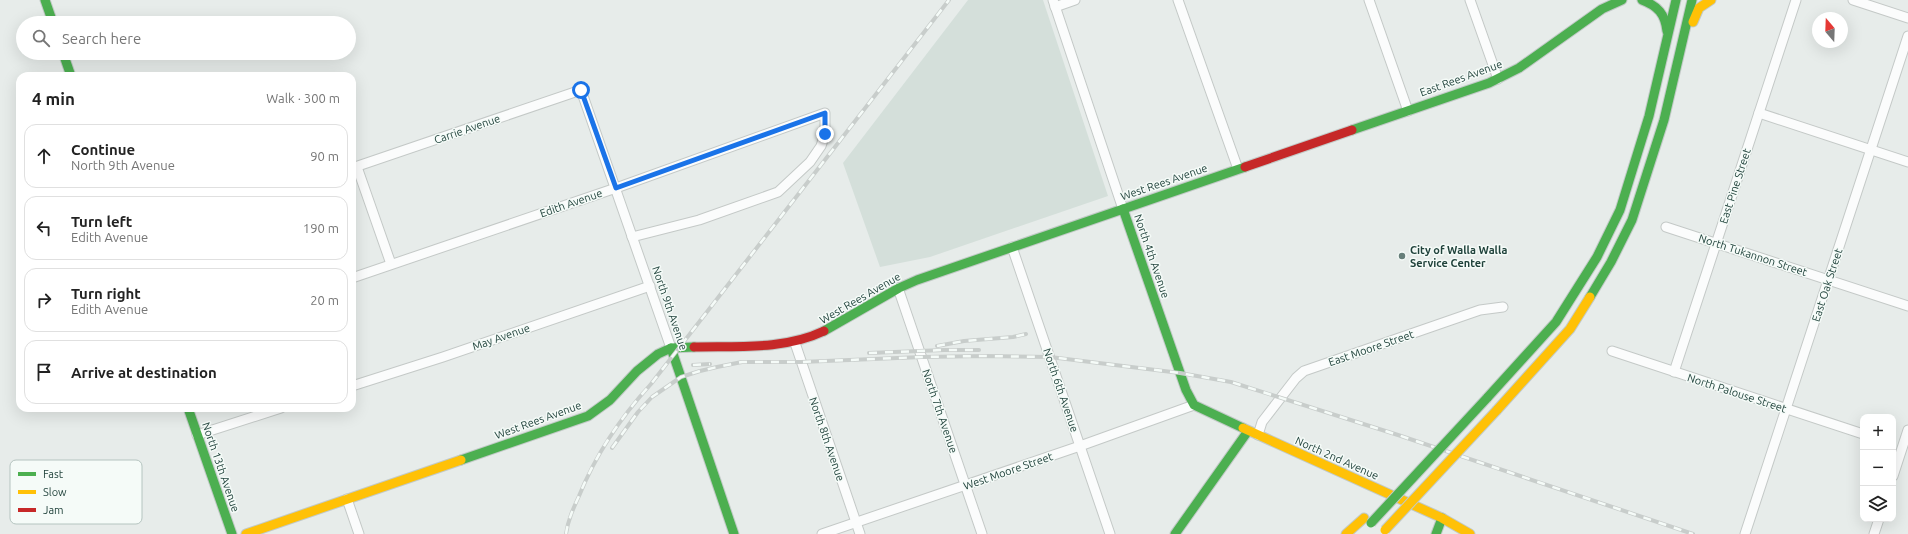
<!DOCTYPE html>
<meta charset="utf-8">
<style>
:root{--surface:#fff;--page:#f6f6f6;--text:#222;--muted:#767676;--line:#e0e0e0}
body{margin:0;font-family:Ubuntu,sans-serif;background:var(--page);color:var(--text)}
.controls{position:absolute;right:12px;bottom:12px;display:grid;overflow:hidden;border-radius:8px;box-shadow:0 4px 16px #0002}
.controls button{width:36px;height:36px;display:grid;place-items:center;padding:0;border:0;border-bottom:1px solid var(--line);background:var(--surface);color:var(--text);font:20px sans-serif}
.compass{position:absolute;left:1812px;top:12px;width:36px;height:36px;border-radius:50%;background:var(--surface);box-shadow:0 4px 16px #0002;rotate:341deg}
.stop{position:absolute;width:12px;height:12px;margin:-9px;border:3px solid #1a73e8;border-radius:50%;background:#fff}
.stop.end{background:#1a73e8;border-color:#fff;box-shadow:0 1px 4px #0008}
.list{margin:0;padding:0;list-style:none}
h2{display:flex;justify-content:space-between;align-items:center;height:52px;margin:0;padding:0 16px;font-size:17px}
h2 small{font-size:13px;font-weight:400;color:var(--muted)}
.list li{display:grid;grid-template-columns:26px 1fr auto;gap:12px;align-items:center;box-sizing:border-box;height:64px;margin:0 8px 8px;padding:0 8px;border:1px solid var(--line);border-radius:12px}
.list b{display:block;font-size:15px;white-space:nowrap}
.list p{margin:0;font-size:13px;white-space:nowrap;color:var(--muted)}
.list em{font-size:13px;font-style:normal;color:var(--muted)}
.icon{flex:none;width:22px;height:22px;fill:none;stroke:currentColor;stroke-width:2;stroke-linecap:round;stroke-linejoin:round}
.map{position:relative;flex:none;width:1908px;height:534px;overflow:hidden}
.search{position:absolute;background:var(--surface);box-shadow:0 4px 16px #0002;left:16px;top:16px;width:340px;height:44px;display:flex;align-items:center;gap:10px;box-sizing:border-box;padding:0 14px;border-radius:22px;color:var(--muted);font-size:15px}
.panel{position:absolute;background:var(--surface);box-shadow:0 4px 16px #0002;left:16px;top:72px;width:340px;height:340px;border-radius:12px}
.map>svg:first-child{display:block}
</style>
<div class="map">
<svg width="1908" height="534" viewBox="0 0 1908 534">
<rect width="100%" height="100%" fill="#e7ecea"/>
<polygon fill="#d4dfda" points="968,0 1043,0 1108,196 930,257 880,267 843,163"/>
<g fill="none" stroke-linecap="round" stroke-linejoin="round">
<defs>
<g id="street">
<polyline points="1053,0 1123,209"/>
<polyline points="1178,0 1238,169"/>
<polyline points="1369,0 1408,111"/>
<polyline points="1470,0 1498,79"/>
<polyline points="1853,0 1908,18"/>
<polyline points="1055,7 1075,0"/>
<polyline points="1759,113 1908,162"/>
<polyline points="357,167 391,264"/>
<polyline points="352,168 581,90 671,348"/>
<polyline points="1666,227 1908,306"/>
<polyline points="1012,247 1110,534"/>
<polyline points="352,278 616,188 825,113 825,134 821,146 810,162 778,192 699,220 632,237"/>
<polyline points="898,288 982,534"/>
<polyline points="795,343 860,534"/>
<polyline points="1612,351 1863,434"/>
<polyline points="1674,372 1796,0"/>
<polyline points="352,386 443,357 650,286"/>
<polyline points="197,435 281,408"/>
<polyline points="1258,435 1262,422 1296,378 1304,371 1480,310 1503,307"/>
<polyline points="1893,476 1908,430"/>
<polyline points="347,499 359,534"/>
<polyline points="822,534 1080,446 1194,405"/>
<polyline points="1745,534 1908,36"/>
<polyline points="1874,534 1879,519"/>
</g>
<g id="fast">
<polyline points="45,0 53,23"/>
<path d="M1642 0C1658 6 1665 14 1667 31"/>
<polyline points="63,53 71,76"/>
<polyline points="1352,130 1489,83 1519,68 1602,9 1622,0"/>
<polyline points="1123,209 1186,390 1194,405 1243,428"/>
<polyline points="1590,297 1611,262 1632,220 1664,120 1692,0"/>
<polyline points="824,331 899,288 917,280 1245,167"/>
<polyline points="671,348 734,534"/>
<polyline points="1487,398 1556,322 1597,257 1620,210 1649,116 1676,0"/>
<polyline points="188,408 232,534"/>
<polyline points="461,460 588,416 610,400 637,371 658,354 671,348 694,347"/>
<polyline points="1175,534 1248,431"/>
<polyline points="1436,534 1442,518"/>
</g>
<g id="slow">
<polyline points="1693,22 1699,8 1711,0"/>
<polyline points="1497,410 1570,329 1590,297"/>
<polyline points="1243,428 1442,518 1470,534"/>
<polyline points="246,534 461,460"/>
<polyline points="1346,534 1364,518"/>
</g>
<g id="jam">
<polyline points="1245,167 1352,130"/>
<path d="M694 347C738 346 784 350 824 331"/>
</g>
</defs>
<use href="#street" stroke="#c4c9c7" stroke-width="11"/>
<use href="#fast" stroke="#c2cac7" stroke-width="11"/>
<use href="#slow" stroke="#c2cac7" stroke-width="11"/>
<use href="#jam" stroke="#c2cac7" stroke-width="11"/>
<use href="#street" stroke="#fbfcfc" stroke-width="9"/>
<use href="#fast" stroke="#4caf50" stroke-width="9"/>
<use href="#slow" stroke="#ffc107" stroke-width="9"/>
<use href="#jam" stroke="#c62828" stroke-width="9"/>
<defs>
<g id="rail">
<polyline points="937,346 964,341 1013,337 1026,334"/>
<polyline points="869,353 944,350 979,350"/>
<polyline points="693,365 710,364"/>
<polyline points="612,448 638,412 652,397 681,377 700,371 717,367 742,362 801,362 922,357 985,356 1050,357 1180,373 1231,382 1398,435 1693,534"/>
<path d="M566 534C568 520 573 509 579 496 596 454 620 418 651 384L949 0"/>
</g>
</defs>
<use href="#rail" stroke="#c8cdcb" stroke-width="4"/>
<use href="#rail" stroke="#f5fbf8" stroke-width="2.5" stroke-dasharray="8" stroke-linecap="butt"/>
<defs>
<polyline id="fast-bridge" points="1371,523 1487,398"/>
<polyline id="slow-bridge" points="1385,530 1497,410"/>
</defs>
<use href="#fast-bridge" stroke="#c1cbc9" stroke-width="11" stroke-linecap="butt"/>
<use href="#slow-bridge" stroke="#c1cbc9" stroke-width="11" stroke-linecap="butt"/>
<use href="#fast-bridge" stroke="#4caf50" stroke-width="9"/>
<use href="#slow-bridge" stroke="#ffc107" stroke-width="9"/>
</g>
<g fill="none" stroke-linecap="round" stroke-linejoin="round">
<polyline stroke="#1a73e8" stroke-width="5" points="581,90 616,188 825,113 825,134"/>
</g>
<circle fill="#667e79" stroke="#f5fbf8" stroke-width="1.5" cx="1402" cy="256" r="4"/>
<g text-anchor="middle" stroke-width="3" stroke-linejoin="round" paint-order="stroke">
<g font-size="11" fill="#21433c" stroke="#f5fbf8">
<text transform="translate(1461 78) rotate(-20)" y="4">East Rees Avenue</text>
<text transform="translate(467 129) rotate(-19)" y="4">Carrie Avenue</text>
<text transform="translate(1164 182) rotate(-19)" y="4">West Rees Avenue</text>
<text transform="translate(1735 186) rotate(-72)" y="4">East Pine Street</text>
<text transform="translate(571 203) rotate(-19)" y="4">Edith Avenue</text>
<text transform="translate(1753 255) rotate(18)" y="4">North Tukannon Street</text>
<text transform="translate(1152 256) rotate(71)" y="4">North 4th Avenue</text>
<text transform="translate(1827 285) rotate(-72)" y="4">East Oak Street</text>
<text transform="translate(860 298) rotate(-30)" y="4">West Rees Avenue</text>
<text transform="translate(670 308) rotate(71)" y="4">North 9th Avenue</text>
<text transform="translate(501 337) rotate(-19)" y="4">May Avenue</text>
<text transform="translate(1371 348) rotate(-19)" y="4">East Moore Street</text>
<text transform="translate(1061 390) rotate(71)" y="4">North 6th Avenue</text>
<text transform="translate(1737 393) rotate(18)" y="4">North Palouse Street</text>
<text transform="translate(940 411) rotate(71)" y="4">North 7th Avenue</text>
<text transform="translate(538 420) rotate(-20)" y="4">West Rees Avenue</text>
<text transform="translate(827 439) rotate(71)" y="4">North 8th Avenue</text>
<text transform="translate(1337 458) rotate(24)" y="4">North 2nd Avenue</text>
<text transform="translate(221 467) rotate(71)" y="4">North 13th Avenue</text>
<text transform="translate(1008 471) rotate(-19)" y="4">West Moore Street</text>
</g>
<g font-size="11" font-weight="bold" fill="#21433c" stroke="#f5fbf8" text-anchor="start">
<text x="1410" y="254">City of Walla Walla<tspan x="1410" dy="13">Service Center</tspan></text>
</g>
</g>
<rect x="10" y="460" width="132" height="64" rx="6" fill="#f5fbf8" stroke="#b5c4c0" stroke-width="1"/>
<rect x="18" y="472" width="18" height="4" fill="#4caf50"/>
<rect x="18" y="490" width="18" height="4" fill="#ffc107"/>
<rect x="18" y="508" width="18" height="4" fill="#c62828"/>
<g font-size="11" fill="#21433c">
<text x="43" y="478">Fast</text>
<text x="43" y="496">Slow</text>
<text x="43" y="514">Jam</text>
</g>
</svg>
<div class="controls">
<button>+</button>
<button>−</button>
<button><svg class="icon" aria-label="layers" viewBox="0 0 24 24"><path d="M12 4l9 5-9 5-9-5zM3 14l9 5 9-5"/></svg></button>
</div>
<svg class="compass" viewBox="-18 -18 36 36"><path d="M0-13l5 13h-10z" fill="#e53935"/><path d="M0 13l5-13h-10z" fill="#767676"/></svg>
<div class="stop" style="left:581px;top:90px"></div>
<div class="stop end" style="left:825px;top:134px"></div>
<div class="search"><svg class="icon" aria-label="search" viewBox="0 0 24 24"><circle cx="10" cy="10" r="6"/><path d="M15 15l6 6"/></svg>Search here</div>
<section class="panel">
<h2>4 min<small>Walk · 300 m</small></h2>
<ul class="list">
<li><svg class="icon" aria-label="ahead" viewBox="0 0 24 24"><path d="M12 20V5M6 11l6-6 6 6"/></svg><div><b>Continue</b><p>North 9th Avenue</p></div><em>90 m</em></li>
<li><svg class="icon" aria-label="left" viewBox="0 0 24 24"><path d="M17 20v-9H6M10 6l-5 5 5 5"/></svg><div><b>Turn left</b><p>Edith Avenue</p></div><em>190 m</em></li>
<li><svg class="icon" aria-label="right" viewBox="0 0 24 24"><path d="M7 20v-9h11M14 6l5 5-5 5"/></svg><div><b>Turn right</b><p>Edith Avenue</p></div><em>20 m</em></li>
<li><svg class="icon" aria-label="arrive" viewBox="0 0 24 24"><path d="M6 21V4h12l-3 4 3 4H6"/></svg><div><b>Arrive at destination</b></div></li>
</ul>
</section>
</div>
